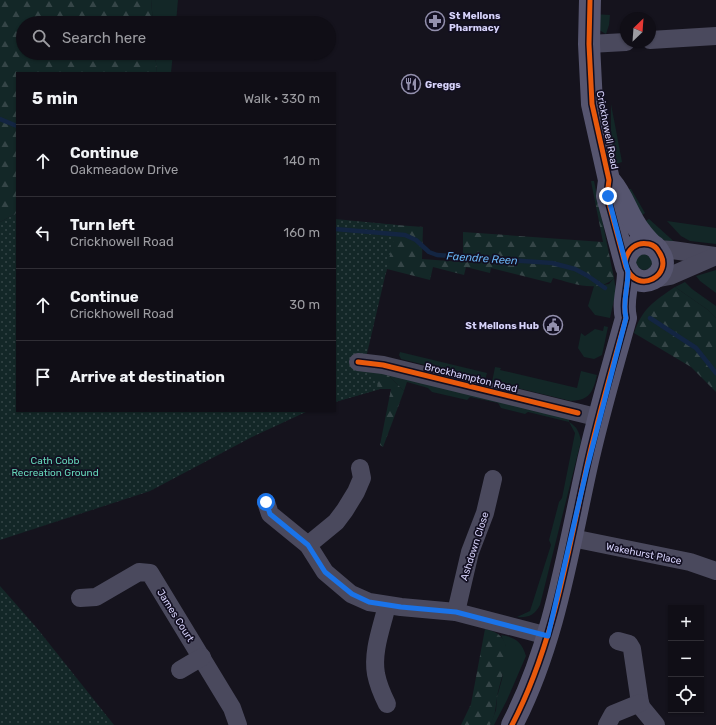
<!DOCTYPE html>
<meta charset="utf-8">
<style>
:root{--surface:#100e16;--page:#1e1c23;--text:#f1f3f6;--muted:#9c9ca1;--line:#302e35}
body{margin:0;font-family:Rubik,sans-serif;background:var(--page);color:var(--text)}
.controls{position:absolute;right:12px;bottom:12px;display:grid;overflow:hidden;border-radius:0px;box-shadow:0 1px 3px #0004}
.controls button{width:36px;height:36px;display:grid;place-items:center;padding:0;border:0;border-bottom:1px solid var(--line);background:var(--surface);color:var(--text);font:20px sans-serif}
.compass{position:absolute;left:620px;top:12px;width:36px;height:36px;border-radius:50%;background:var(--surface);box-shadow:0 1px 3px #0004;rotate:25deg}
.stop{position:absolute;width:12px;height:12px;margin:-9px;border:3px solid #1a73e8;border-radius:50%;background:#fff}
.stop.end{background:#1a73e8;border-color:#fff;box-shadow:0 1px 4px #0008}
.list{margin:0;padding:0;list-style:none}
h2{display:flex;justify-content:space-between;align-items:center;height:52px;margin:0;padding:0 16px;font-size:17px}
h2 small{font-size:13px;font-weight:400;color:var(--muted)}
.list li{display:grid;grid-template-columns:26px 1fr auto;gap:12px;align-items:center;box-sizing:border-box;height:72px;padding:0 16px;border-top:1px solid var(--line)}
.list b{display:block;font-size:15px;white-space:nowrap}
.list p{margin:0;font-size:13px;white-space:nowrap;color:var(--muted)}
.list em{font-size:13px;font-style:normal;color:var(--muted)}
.icon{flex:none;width:22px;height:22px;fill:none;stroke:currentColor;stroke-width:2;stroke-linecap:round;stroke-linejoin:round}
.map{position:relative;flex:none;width:716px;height:725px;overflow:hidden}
.search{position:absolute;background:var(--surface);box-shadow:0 1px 3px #0004;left:16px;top:16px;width:320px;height:44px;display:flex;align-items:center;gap:10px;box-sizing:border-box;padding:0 14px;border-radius:22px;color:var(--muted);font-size:15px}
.panel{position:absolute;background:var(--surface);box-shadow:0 1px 3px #0004;left:16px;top:72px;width:320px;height:340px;border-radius:0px}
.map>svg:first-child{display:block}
</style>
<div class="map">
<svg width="716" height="725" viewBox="0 0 716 725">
<defs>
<pattern id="forest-firs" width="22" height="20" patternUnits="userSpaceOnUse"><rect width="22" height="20" fill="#132727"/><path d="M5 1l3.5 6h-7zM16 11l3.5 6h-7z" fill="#354547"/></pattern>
<pattern id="park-dots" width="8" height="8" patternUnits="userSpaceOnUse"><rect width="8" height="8" fill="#132727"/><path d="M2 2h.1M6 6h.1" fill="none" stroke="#354547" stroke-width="1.8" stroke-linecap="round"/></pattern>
</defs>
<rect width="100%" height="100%" fill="#15131d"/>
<g fill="#132727">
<polygon points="151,0 178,0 176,23 153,23"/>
<polygon points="594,14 610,15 609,25 606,34 599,30"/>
<polygon points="155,53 173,53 171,73 157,73"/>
<polygon points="611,104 622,162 616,164 611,143"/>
<polygon points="624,189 631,189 645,213 638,218"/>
<path d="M649 219 679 246C662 241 655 235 642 223Z"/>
<polygon points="667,221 716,228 716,244 690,241 681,236"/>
<circle cx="644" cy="262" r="8"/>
<polygon points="716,270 716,293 700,281 696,276"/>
<polygon points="614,278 616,291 610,318 595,315 588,306 594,286 609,284"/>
<polygon points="685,282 692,289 716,306 716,318 708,310 675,287"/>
<polygon points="604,326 608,327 602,355 594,359 584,357 578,348 581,333 585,336 595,329 603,331"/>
<polygon points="400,352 487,373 485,380 401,359 399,355"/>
<path d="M495 367 501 368 500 370 577 388 581 371 597 375C593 392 590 400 571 401L492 382Z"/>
<path d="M386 373 569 418V422C577 427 579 431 581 441L540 605C535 615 528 618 517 617L530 611 551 545 549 540 559 502 562 498 575 433 569 422 528 412 525 414 501 408 498 403 470 397 467 400 432 392 428 388 407 382 404 391Z"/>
<path d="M501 635C515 637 522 642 526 656L507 700 494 725H490L496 710 497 697 502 679 506 647Z"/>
</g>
<g fill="url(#forest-firs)">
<polygon points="0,0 151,0 153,23 23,23 23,53 155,53 157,73 17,73 17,213 0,222"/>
<path d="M591 181H594L614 278C598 294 572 283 553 278L551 283 491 268 490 273 466 267 464 275 433 267 430 280 387 269 386 273 358 222 423 227 422 259 463 262V232L603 242Z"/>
<path d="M675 287 708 310 716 318V392L691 367 634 333C642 309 654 301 675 287Z"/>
<polygon points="346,368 386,373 404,391 383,447 380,445 391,389 380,389 335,402"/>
<path d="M485 629C523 637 500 673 497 698 495 709 496 714 490 725H461L471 704Z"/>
</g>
<g fill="url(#park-dots)">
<polygon points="17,213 17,411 308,411 252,437 150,491 0,540 0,222"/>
<polygon points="335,219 397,225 366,358 369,370 380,389 335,402"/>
<polygon points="0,586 36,627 114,725 0,725"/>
</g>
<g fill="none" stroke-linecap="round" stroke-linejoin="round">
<g stroke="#132542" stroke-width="4.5">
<polyline points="0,119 17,126"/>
<polyline points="335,229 405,235 416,240 429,252 437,255 552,263 575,269 588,276 605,288"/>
<polyline points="650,318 696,348 716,373"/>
</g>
<g stroke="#4a495d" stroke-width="18">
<polyline points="650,40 716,36"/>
<polyline points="589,44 626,42"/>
<polyline points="657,249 672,250 715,256"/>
<polyline points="654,279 670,276 716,256"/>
<polyline points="358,362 383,365 600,418"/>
<polyline points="266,502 270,514 308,545 325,572 351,594 369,602 401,607 456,612 548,636"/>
<polyline points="572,538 690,562 716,571"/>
<polyline points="308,545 336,522 345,510 356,492 362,478 360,468"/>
<polyline points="80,598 96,597 139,572 150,573 232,708 238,725"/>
<polyline points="456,612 470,552 485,513 493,479"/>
<polyline points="618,641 629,644 632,649 640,703 642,708 656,725"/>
<polyline points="180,670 202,657"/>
<path d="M387 704C382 694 378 684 376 674 372 651 382 627 387 605"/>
<polyline points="607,725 613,714 640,703"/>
</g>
<g stroke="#56556f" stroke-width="22">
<path d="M590 0 589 44 592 104 609 180 607 196 626 267C637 296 675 275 659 252 657 248 653 245 649 244 636 241 627 250 625 262"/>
<path d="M611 182C624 197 628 216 640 231 643 236 648 241 653 246"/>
<path d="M512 725C553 646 567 557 586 470 597 419 612 369 626 318 622 302 628 289 628 272"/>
</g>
<defs>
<g id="cycleway">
<path d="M590 0 589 44 592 104 609 180 607 196 626 267C637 296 675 275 659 252 657 248 653 245 649 244 636 241 627 250 625 262"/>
<polyline points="358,362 383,365 578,413"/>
<path d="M512 725C553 646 567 557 586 470 597 419 612 369 626 318 622 302 628 289 628 272"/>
</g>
</defs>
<use href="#cycleway" stroke="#120f21" stroke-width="8"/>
<use href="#cycleway" stroke="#e8590c" stroke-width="5"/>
</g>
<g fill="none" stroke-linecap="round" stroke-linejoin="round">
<path stroke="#1a73e8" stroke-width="5" d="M266 502 270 514 308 545 325 572 352 594 369 602 401 607 456 612 548 636 587 468 626 318C622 302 628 289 628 272L608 196"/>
</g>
<defs>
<symbol id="pharmacy-ring" viewBox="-11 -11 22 22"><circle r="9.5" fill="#120f21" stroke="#9390ad" stroke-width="1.5"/><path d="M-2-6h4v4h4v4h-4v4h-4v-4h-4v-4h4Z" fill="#9390ad"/></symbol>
<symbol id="restaurant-ring" viewBox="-11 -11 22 22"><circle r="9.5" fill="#120f21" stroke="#9390ad" stroke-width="1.5"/><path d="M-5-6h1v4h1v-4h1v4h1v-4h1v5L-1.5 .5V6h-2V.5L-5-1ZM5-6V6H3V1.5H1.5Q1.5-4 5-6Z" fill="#9390ad"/></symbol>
<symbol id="civic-ring" viewBox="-11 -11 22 22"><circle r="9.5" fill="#120f21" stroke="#9390ad" stroke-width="1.5"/><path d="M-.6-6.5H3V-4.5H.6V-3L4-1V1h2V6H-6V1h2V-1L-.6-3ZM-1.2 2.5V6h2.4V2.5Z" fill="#9390ad"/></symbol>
</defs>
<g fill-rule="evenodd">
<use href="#pharmacy-ring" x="424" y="10" width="22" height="22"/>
<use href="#restaurant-ring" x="400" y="73" width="22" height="22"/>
<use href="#civic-ring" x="542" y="314" width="22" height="22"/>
</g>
<g text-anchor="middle" stroke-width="3.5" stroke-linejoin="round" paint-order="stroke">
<g font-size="10" font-weight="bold" fill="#d7d3fb" stroke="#120f21" text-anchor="start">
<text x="449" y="19">St Mellons<tspan x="449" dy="12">Pharmacy</tspan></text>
<text x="425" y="88">Greggs</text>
<text x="539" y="329" text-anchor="end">St Mellons Hub</text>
</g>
<g font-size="10" fill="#d7d3fb" stroke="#120f21">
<text transform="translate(608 130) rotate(79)" y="4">Crickhowell Road</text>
<text transform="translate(471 377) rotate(14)" y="4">Brockhampton Road</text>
<text transform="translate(474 546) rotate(-72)" y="4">Ashdown Close</text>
<text transform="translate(644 553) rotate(11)" y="4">Wakehurst Place</text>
<text transform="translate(176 615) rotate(58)" y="4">James Court</text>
</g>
<g font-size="10" fill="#65d5b9" stroke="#120f21">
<text x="55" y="464">Cath Cobb<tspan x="55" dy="12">Recreation Ground</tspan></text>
</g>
<g font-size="11" font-style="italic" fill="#69b4f3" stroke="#120f21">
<text transform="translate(482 258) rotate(4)" y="4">Faendre Reen</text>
</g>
</g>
</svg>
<div class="controls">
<button>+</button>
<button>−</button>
<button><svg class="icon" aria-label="locate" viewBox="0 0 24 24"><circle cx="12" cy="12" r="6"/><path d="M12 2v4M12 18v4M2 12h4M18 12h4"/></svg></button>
</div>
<svg class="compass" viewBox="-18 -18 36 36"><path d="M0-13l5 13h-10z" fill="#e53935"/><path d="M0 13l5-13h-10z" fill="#9c9ca1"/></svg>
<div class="stop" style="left:266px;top:502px"></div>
<div class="stop end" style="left:608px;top:196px"></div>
<div class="search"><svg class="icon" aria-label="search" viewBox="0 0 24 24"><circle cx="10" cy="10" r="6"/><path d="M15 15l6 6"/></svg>Search here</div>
<section class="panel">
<h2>5 min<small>Walk · 330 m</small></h2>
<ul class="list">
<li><svg class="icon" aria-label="ahead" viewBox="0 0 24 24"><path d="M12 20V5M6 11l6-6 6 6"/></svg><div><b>Continue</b><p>Oakmeadow Drive</p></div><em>140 m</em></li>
<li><svg class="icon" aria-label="left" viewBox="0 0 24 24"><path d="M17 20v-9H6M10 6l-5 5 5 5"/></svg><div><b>Turn left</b><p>Crickhowell Road</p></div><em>160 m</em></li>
<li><svg class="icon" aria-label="ahead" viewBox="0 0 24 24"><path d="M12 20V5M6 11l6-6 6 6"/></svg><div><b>Continue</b><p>Crickhowell Road</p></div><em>30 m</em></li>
<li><svg class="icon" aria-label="arrive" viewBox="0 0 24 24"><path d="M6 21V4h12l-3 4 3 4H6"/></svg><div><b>Arrive at destination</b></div></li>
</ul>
</section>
</div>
